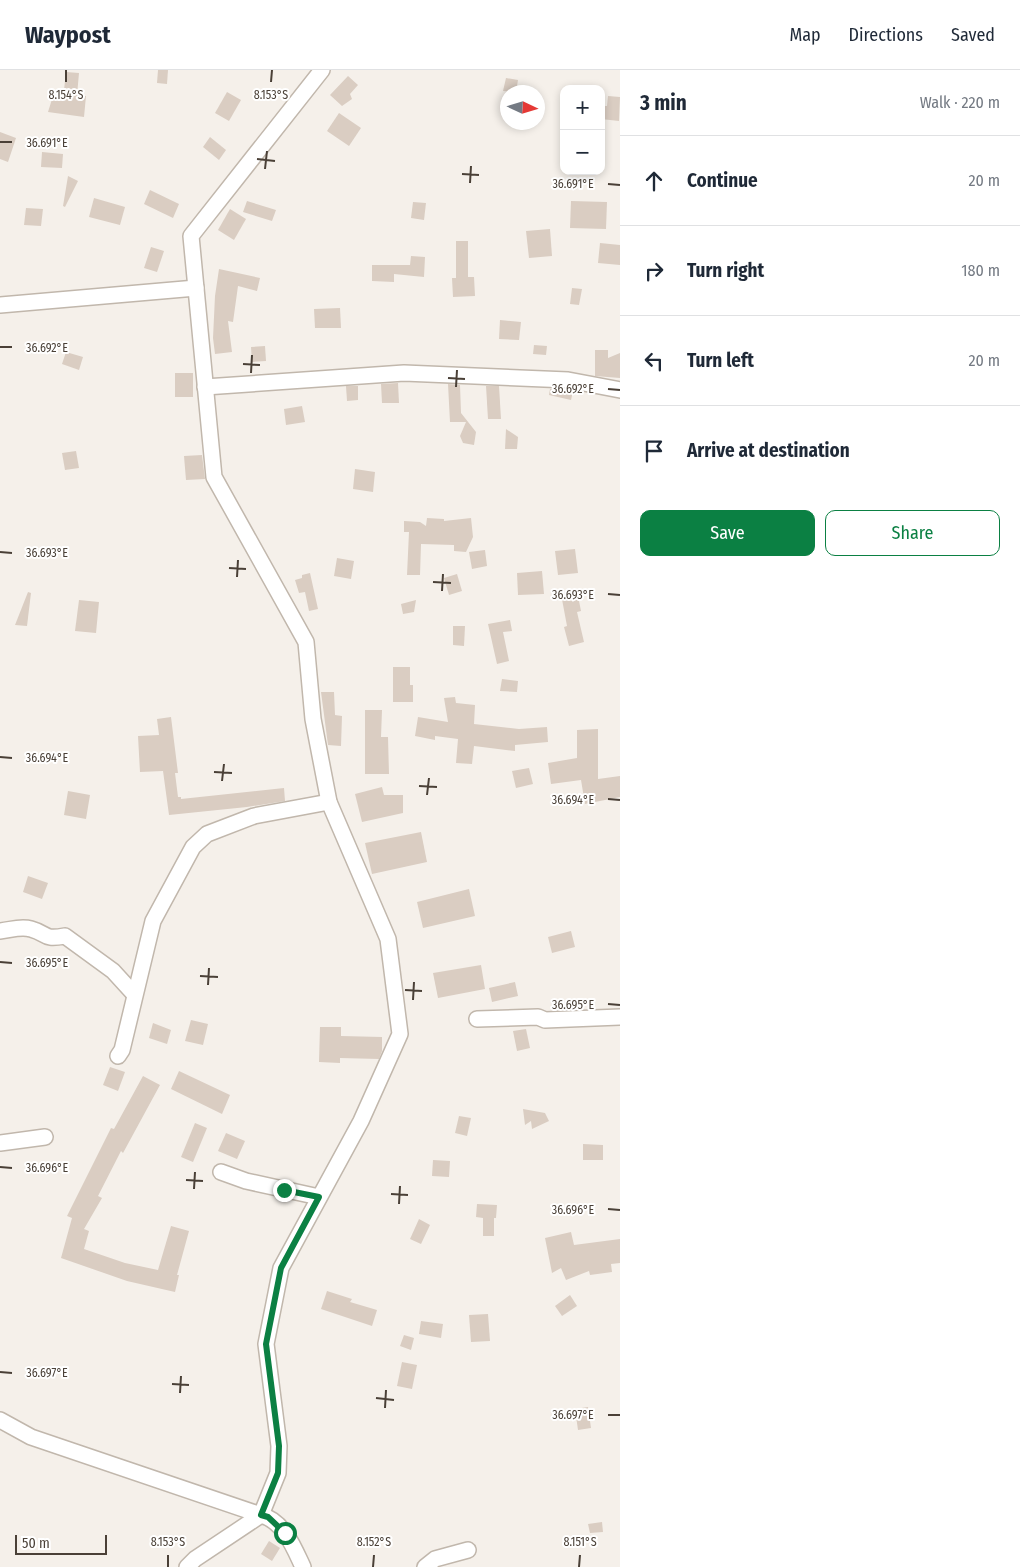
<!DOCTYPE html>
<meta charset="utf-8">
<style>
:root{--surface:#fff;--page:#f2f2f3;--text:#1f2937;--muted:#747a83;--line:#e0e1e3;--accent:#0b8043}
body{margin:0;font-family:"Fira Sans Condensed",sans-serif;background:var(--page);color:var(--text)}
.controls{position:absolute;right:15px;top:15px;display:grid;overflow:hidden;border-radius:10px;box-shadow:0 2px 8px #0003}
.controls button{width:45px;height:45px;display:grid;place-items:center;padding:0;border:0;border-bottom:1px solid var(--line);background:var(--surface);color:var(--text);font:25px sans-serif}
.compass{position:absolute;left:500px;top:15px;width:45px;height:45px;border-radius:50%;background:var(--surface);box-shadow:0 2px 8px #0003;rotate:94deg}
.scale{position:absolute;left:15px;bottom:12px;width:92px;box-sizing:border-box;padding-left:5px;border:2px solid #4a4037;border-top:0;font-size:14px;line-height:18px;white-space:nowrap;color:#4a4037;-webkit-text-stroke:4px #fff;paint-order:stroke}
.stop{position:absolute;width:15px;height:15px;margin:-11px;border:4px solid #0b8043;border-radius:50%;background:#fff}
.stop.end{background:#0b8043;border-color:#fff;box-shadow:0 1px 5px #0008}
.list{margin:0;padding:0;list-style:none}
h2{display:flex;justify-content:space-between;align-items:center;height:65px;margin:0;padding:0 20px;font-size:21px}
h2 small{font-size:16px;font-weight:400;color:var(--muted)}
.list li{display:grid;grid-template-columns:32px 1fr auto;gap:15px;align-items:center;box-sizing:border-box;height:90px;padding:0 20px;border-top:1px solid var(--line)}
.list b{display:block;font-size:19px;white-space:nowrap}
.list em{font-size:16px;font-style:normal;color:var(--muted)}
.actions{display:flex;gap:10px;padding:15px 20px}
.actions a{flex:1;padding:11px 0;border:1px solid var(--accent);border-radius:10px;text-align:center;font-size:18px;color:var(--accent)}
.actions .main{background:var(--accent);color:#fff}
.icon{flex:none;width:28px;height:28px;fill:none;stroke:currentColor;stroke-width:2;stroke-linecap:round;stroke-linejoin:round}
.map{position:relative;flex:none;width:620px;height:1497px;overflow:hidden}
header{display:flex;align-items:center;gap:30px;box-sizing:border-box;height:70px;padding:0 25px;background:var(--surface);border-bottom:1px solid var(--line)}
header strong{font-size:24px}
nav{display:flex;gap:28px;margin-inline-start:auto;font-size:18px}
main{display:flex}
aside{flex:1;background:var(--surface)}
.map>svg:first-child{display:block}
</style>
<header>
<strong>Waypost</strong>
<nav><a>Map</a><a>Directions</a><a>Saved</a></nav>
</header>
<main>
<div class="map">
<svg width="620" height="1497" viewBox="0 0 620 1497">
<rect width="100%" height="100%" fill="#f5f0ea"/>
<g fill="#dacdc2">
<polygon points="158,0 168,0 167,14 157,13"/>
<polygon points="66,2 79,3 77,25 86,26 84,47 48,42 53,26 63,29"/>
<polygon points="348,6 358,15 350,24 352,29 342,36 330,25"/>
<polygon points="506,8 518,10 516,22 503,21"/>
<polygon points="227,22 241,30 229,51 215,43"/>
<polygon points="608,26 620,27 619,51 601,49 601,36 607,36"/>
<polygon points="339,43 361,58 349,76 327,61"/>
<polygon points="0,62 16,68 8,92 0,89"/>
<polygon points="210,67 226,80 219,90 203,77"/>
<polygon points="42,82 63,84 62,98 41,97"/>
<polygon points="68,106 78,111 65,137 63,136"/>
<polygon points="150,120 179,134 173,148 144,134"/>
<polygon points="94,128 125,137 120,155 89,147"/>
<polygon points="247,131 276,140 272,151 243,142"/>
<polygon points="571,131 607,132 606,159 570,158"/>
<polygon points="413,132 426,133 424,150 411,148"/>
<polygon points="26,138 43,139 41,156 24,155"/>
<polygon points="230,139 246,149 234,170 218,160"/>
<polygon points="550,159 552,186 529,188 526,161"/>
<polygon points="456,171 468,171 468,207 474,207 475,226 453,227 452,208 456,208"/>
<polygon points="600,173 620,175 620,195 598,193"/>
<polygon points="151,177 164,181 157,202 144,198"/>
<polygon points="411,186 425,187 424,207 394,204 394,212 372,211 372,195 410,195"/>
<polygon points="219,199 260,208 257,221 238,216 233,252 228,251 232,282 215,284 213,268 215,226"/>
<polygon points="572,218 582,219 579,235 570,234"/>
<polygon points="340,238 341,258 315,258 314,239"/>
<polygon points="500,250 521,252 519,270 499,269"/>
<polygon points="534,275 547,276 546,285 533,284"/>
<polygon points="265,276 266,291 252,292 251,277"/>
<polygon points="595,280 608,280 608,288 620,283 620,308 595,306"/>
<polygon points="66,282 83,287 79,300 62,294"/>
<rect x="175" y="303" width="18" height="24"/>
<polygon points="398,313 399,333 382,333 381,314"/>
<polygon points="448,314 460,315 461,343 476,362 474,375 463,373 460,366 466,352 450,352"/>
<polygon points="346,316 358,316 358,330 347,331"/>
<polygon points="486,316 499,316 501,349 488,349"/>
<polygon points="550,319 573,321 571,330 549,325"/>
<polygon points="302,336 305,352 286,355 284,339"/>
<polygon points="506,359 518,367 517,379 505,379"/>
<polygon points="76,381 79,398 65,400 62,383"/>
<polygon points="202,385 205,409 186,410 184,386"/>
<polygon points="355,399 375,402 373,422 353,419"/>
<polygon points="427,448 444,449 444,451 471,448 473,467 466,482 454,481 454,475 421,474 420,505 407,505 409,462 404,462 404,451 420,452 426,456"/>
<polygon points="575,479 578,503 558,505 555,481"/>
<polygon points="485,480 487,496 472,499 469,482"/>
<polygon points="337,488 354,491 351,509 334,506"/>
<polygon points="542,501 544,524 518,525 517,503"/>
<polygon points="310,503 318,539 309,541 305,522 299,523 295,510 302,508 302,505"/>
<polygon points="457,504 462,521 449,525 444,508"/>
<polygon points="577,521 581,541 577,542 584,572 569,576 564,557 567,556 561,524"/>
<polygon points="28,522 31,523 27,556 15,555"/>
<polygon points="79,530 99,532 96,563 75,561"/>
<polygon points="416,530 414,542 403,544 401,534"/>
<polygon points="510,550 512,561 503,562 509,591 497,594 488,554"/>
<polygon points="453,556 465,556 464,576 453,575"/>
<polygon points="393,597 410,597 410,615 413,615 413,632 393,632"/>
<polygon points="502,609 518,611 517,622 500,621"/>
<polygon points="321,622 334,622 335,645 342,646 341,676 328,675"/>
<polygon points="455,627 456,633 475,635 474,654 519,659 547,657 548,672 515,675 515,681 474,676 472,694 456,693 458,669 435,666 435,670 415,666 418,647 448,652 444,628"/>
<polygon points="365,640 382,640 381,667 388,667 389,704 365,704"/>
<polygon points="171,647 178,703 175,703 178,727 181,727 181,729 284,718 285,731 247,737 169,745 163,701 140,702 138,666 159,665 157,649"/>
<polygon points="598,659 598,709 620,706 620,727 585,734 581,710 551,714 548,693 577,688 577,660"/>
<polygon points="529,698 533,714 516,718 512,701"/>
<polygon points="382,717 384,725 403,725 403,743 362,752 355,724"/>
<polygon points="68,721 90,725 86,749 64,745"/>
<polygon points="421,762 427,792 372,804 365,773"/>
<polygon points="28,806 48,813 42,829 23,822"/>
<polygon points="469,819 475,846 423,858 417,832"/>
<polygon points="571,861 575,877 552,883 548,867"/>
<polygon points="481,895 485,919 438,928 433,903"/>
<polygon points="515,912 518,926 492,932 489,918"/>
<polygon points="191,950 208,954 203,975 185,971"/>
<polygon points="153,953 171,960 167,974 149,968"/>
<polygon points="320,957 341,957 341,966 382,967 382,981 379,989 340,988 340,993 319,992"/>
<polygon points="526,959 530,978 517,981 513,961"/>
<polygon points="110,997 125,1002 118,1021 103,1015"/>
<polygon points="179,1001 230,1025 222,1044 171,1019"/>
<polygon points="143,1006 160,1015 123,1083 121,1081 98,1126 102,1128 84,1159 89,1161 84,1179 125,1193 158,1200 171,1156 189,1161 177,1205 179,1205 175,1222 127,1211 61,1188 72,1148 67,1146 111,1058 114,1059"/>
<polygon points="523,1039 545,1043 549,1051 532,1059 531,1051 525,1055"/>
<polygon points="459,1046 471,1048 467,1066 455,1063"/>
<polygon points="195,1053 207,1058 193,1092 181,1087"/>
<polygon points="226,1063 245,1071 237,1089 218,1081"/>
<polygon points="583,1074 603,1075 603,1090 583,1090"/>
<polygon points="433,1090 450,1091 449,1107 432,1106"/>
<polygon points="477,1134 497,1135 496,1148 494,1148 494,1166 483,1166 483,1148 476,1147"/>
<polygon points="419,1149 430,1155 421,1174 410,1169"/>
<polygon points="571,1162 574,1175 620,1169 620,1193 611,1194 612,1202 590,1205 589,1201 566,1210 561,1198 552,1203 545,1168"/>
<polygon points="327,1221 352,1229 350,1232 377,1240 372,1256 321,1239"/>
<polygon points="570,1225 577,1236 562,1246 555,1236"/>
<polygon points="488,1244 490,1271 471,1272 469,1245"/>
<polygon points="421,1251 443,1254 441,1268 419,1264"/>
<polygon points="404,1265 414,1268 411,1280 400,1276"/>
<polygon points="402,1292 417,1295 412,1319 397,1316"/>
<polygon points="588,1337 591,1358 578,1360 575,1339"/>
<polygon points="602,1452 603,1462 590,1463 588,1454"/>
<polygon points="269,1471 280,1478 272,1491 261,1484"/>
</g>
<g fill="none" stroke-linecap="round" stroke-linejoin="round">
<defs>
<g id="minor">
<polyline points="0,235 196,218"/>
<polyline points="205,317 404,303 568,310 620,320"/>
<path d="M0 861C11 860 20 856 31 859 49 864 42 870 65 866L113 901 134 924"/>
<polyline points="477,949 538,947 545,950 620,947"/>
<polyline points="118,986 122,980 153,851 193,777 207,764 254,746 329,732"/>
<polyline points="0,1073 45,1067"/>
<polyline points="221,1102 246,1111 319,1127"/>
<polyline points="0,1350 31,1367 261,1445 278,1403 279,1376 266,1274 281,1198 361,1051 400,964 388,869 329,732 313,649 306,572 214,407 191,166 322,0"/>
<path d="M187 1497 195 1489 261 1445C284 1451 294 1478 303 1497"/>
<polyline points="425,1497 435,1489 468,1480"/>
</g>
</defs>
<use href="#minor" stroke="#c1b7ac" stroke-width="18"/>
<use href="#minor" stroke="#fff" stroke-width="15"/>
</g>
<g fill="none" stroke-linecap="round" stroke-linejoin="round">
<polyline stroke="#0b8043" stroke-width="6" points="284,1120 319,1127 281,1198 266,1274 279,1376 278,1403 261,1445 268,1447 285,1463"/>
</g>
<path fill="none" stroke="#4a4037" stroke-width="2" d="M66 12V0M271 12 272 0M0 72H12M257 89 275 91M265 99 267 81M462 104 479 105M470 113 471 96M608 114 620 115M0 277H12M243 294 260 295M251 303 252 285M448 308 465 309M456 317 457 300M608 319 620 320M0 482 12 483M229 498 246 499M237 507 238 490M433 512 451 513M442 521 443 504M608 524 620 525M0 687 12 688M214 702 232 703M222 711 224 694M419 716 437 717M427 725 429 708M608 729 620 730M0 892 12 893M200 906 218 907M208 915 209 898M405 920 422 921M413 930 414 912M608 934 620 935M0 1097 12 1098M186 1110 203 1111M194 1119 195 1102M391 1124 408 1125M399 1134 400 1116M608 1139 620 1140M0 1302 12 1303M172 1314 189 1315M180 1323 181 1306M376 1328 394 1330M385 1338 386 1320M608 1345H620M168 1497V1485M373 1497 374 1485M579 1497 580 1485"/>
<g font-size="12" text-anchor="middle" fill="#4a4037" stroke="#fff" stroke-width="4" stroke-linejoin="round" paint-order="stroke">
<text x="271" y="29">8.153°S</text>
<text x="66" y="29">8.154°S</text>
<text x="47" y="77">36.691°E</text>
<text x="573" y="118">36.691°E</text>
<text x="47" y="282">36.692°E</text>
<text x="573" y="323">36.692°E</text>
<text x="47" y="487">36.693°E</text>
<text x="573" y="529">36.693°E</text>
<text x="47" y="692">36.694°E</text>
<text x="573" y="734">36.694°E</text>
<text x="47" y="897">36.695°E</text>
<text x="573" y="939">36.695°E</text>
<text x="47" y="1102">36.696°E</text>
<text x="573" y="1144">36.696°E</text>
<text x="47" y="1307">36.697°E</text>
<text x="573" y="1349">36.697°E</text>
<text x="168" y="1476">8.153°S</text>
<text x="374" y="1476">8.152°S</text>
<text x="580" y="1476">8.151°S</text>
</g>
</svg>
<div class="controls">
<button>+</button>
<button>−</button>
</div>
<svg class="compass" viewBox="-18 -18 36 36"><path d="M0-13l5 13h-10z" fill="#e53935"/><path d="M0 13l5-13h-10z" fill="#747a83"/></svg>
<div class="scale">50 m</div>
<div class="stop" style="left:285px;top:1463px"></div>
<div class="stop end" style="left:284px;top:1120px"></div>
</div>
<aside>
<h2>3 min<small>Walk · 220 m</small></h2>
<ul class="list">
<li><svg class="icon" aria-label="ahead" viewBox="0 0 24 24"><path d="M12 20V5M6 11l6-6 6 6"/></svg><div><b>Continue</b></div><em>20 m</em></li>
<li><svg class="icon" aria-label="right" viewBox="0 0 24 24"><path d="M7 20v-9h11M14 6l5 5-5 5"/></svg><div><b>Turn right</b></div><em>180 m</em></li>
<li><svg class="icon" aria-label="left" viewBox="0 0 24 24"><path d="M17 20v-9H6M10 6l-5 5 5 5"/></svg><div><b>Turn left</b></div><em>20 m</em></li>
<li><svg class="icon" aria-label="arrive" viewBox="0 0 24 24"><path d="M6 21V4h12l-3 4 3 4H6"/></svg><div><b>Arrive at destination</b></div></li>
</ul>
<div class="actions"><a class="main">Save</a><a>Share</a></div>
</aside>
</main>
